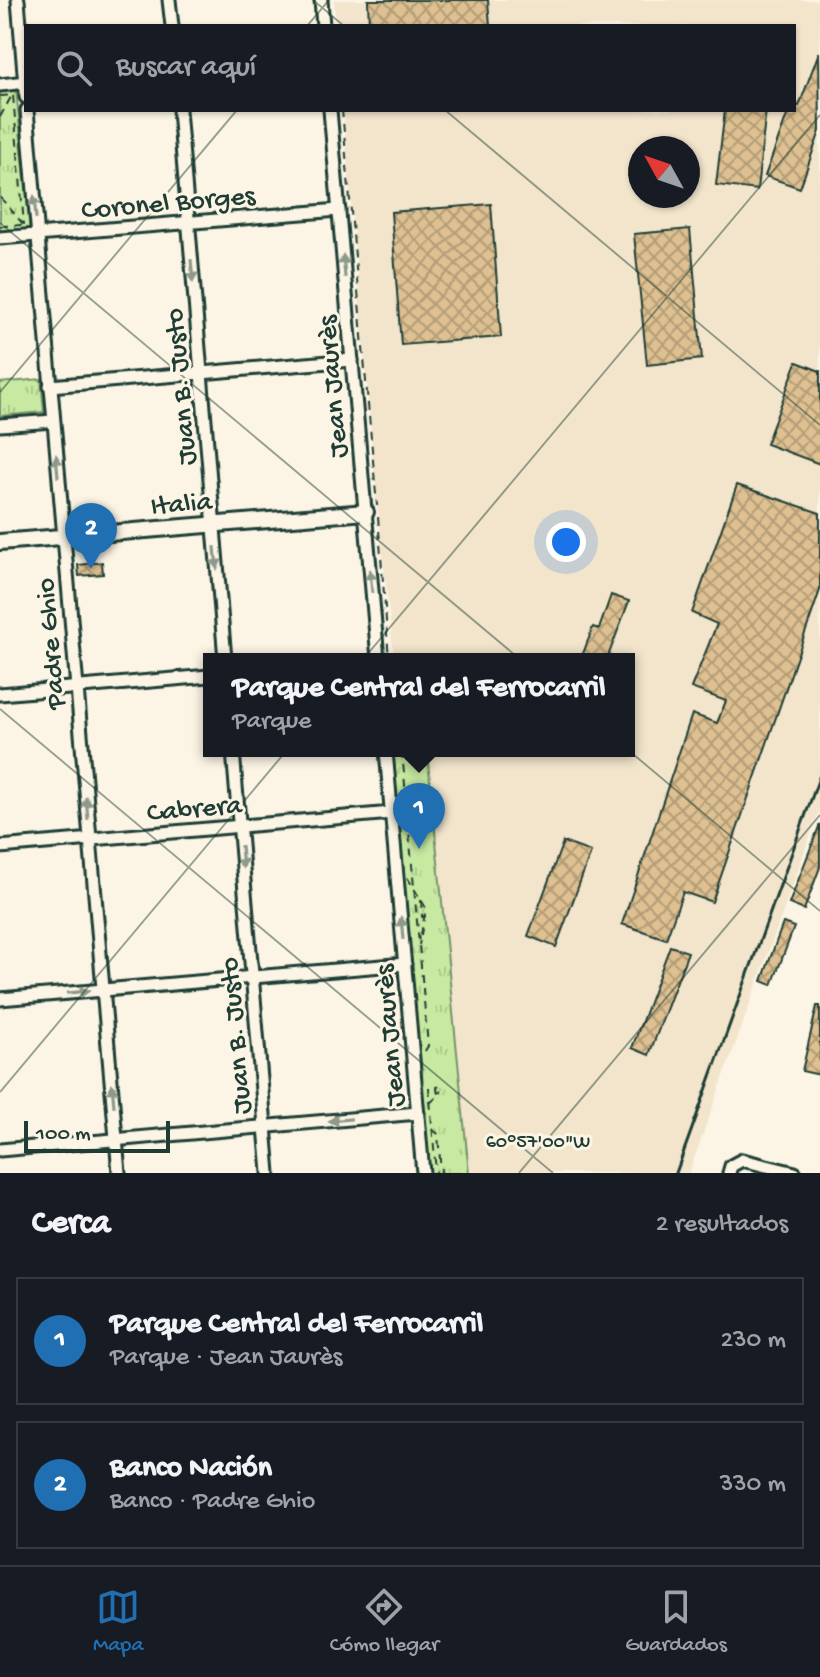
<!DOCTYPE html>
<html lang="es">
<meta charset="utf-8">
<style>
:root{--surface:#171b24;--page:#242831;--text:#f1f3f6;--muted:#9ea1a6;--line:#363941;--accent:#1f6fb2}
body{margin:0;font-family:"Gochi Hand",sans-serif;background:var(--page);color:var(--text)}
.compass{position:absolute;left:628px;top:136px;width:72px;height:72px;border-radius:50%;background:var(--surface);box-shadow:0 2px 6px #0004;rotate:310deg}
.scale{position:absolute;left:24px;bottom:20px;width:146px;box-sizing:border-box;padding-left:8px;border:4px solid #1f3d34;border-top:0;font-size:22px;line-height:28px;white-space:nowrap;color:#1f3d34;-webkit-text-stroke:6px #fcf5e5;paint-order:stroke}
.you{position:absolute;left:566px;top:542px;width:28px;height:28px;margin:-20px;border:6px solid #fff;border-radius:50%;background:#1a73e8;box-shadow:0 0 0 12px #1a73e833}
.badge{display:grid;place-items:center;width:52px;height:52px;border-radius:50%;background:var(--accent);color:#fff;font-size:26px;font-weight:700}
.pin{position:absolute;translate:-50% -66px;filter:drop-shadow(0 2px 4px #0008)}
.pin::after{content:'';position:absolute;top:42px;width:28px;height:24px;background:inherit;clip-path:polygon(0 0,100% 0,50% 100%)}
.popup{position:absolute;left:203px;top:653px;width:432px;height:104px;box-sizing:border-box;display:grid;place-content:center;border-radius:0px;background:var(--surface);filter:drop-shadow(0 2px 6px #0005);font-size:26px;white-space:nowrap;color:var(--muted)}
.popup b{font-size:30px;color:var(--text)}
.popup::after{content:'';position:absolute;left:50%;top:100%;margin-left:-16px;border:16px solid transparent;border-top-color:var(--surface)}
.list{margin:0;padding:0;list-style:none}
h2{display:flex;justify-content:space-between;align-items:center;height:104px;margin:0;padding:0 32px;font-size:34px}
h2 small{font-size:26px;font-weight:400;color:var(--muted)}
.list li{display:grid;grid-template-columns:52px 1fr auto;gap:24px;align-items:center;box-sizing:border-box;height:128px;margin:0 16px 16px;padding:0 16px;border:2px solid var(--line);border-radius:0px}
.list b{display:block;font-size:30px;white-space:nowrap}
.list p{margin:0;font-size:26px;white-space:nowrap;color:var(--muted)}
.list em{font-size:26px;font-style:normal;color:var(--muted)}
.icon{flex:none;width:44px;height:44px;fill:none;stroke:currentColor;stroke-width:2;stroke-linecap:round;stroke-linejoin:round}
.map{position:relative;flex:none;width:820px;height:1173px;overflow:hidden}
.search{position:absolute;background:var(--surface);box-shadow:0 2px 6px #0004;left:24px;right:24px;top:24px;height:88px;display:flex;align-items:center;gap:20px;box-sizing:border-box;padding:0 28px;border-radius:0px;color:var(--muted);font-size:30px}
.sheet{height:392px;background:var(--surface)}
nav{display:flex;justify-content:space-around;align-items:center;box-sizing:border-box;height:112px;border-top:2px solid var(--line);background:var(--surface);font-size:22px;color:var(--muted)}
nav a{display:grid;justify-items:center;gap:4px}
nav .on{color:var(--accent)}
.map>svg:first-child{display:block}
</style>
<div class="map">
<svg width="820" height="1173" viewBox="0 0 820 1173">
<defs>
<pattern id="park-tufts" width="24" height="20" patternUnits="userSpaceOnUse" patternTransform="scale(2)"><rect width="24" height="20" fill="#c8e9a1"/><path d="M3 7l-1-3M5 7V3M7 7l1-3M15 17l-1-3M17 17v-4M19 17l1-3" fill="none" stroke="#abc98b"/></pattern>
<pattern id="building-cross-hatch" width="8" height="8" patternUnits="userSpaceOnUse" patternTransform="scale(2)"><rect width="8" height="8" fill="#dec091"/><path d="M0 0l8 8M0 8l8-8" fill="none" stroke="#b39d77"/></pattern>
</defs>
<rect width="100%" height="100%" fill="#fcf5e5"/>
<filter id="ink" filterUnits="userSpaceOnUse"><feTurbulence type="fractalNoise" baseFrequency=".0125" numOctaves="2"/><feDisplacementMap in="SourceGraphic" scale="16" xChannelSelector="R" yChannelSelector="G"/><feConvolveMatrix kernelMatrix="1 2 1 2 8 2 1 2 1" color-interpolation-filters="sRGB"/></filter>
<g filter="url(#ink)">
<path fill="#f3e5cc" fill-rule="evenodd" d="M334 0H820V809L689 1173H469L427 751H629V659H394L377 503 343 110H794V26H336ZM640 148H688V196H640Z"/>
<g fill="url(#park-tufts)" stroke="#74936a" stroke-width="2">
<polygon points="16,89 30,229 0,232 0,91"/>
<polygon points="41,379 44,412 0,416 0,383"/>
<polygon points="393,751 427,751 469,1173 429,1173"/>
</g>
<g fill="url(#building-cross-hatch)" stroke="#1f3d34" stroke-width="2">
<polygon points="368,0 488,0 490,26 369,26"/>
<polygon points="819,52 820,131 800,188 765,176 789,110 794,110 794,104 799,106"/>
<polygon points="725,110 766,110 757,190 716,185"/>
<polygon points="491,204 501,337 401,345 391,212"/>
<polygon points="690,229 702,359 647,365 634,234"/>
<polygon points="797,362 820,371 820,464 766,444"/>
<polygon points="737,485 820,513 820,590 712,902 683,892 666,939 622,924 692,714 717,723 726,701 691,688 717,624 692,613"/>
<polygon points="102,562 103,574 79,576 78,565"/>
<polygon points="611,595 629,601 607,659 581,659 593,627 599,629"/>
<polygon points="820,824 820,867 804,910 789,904"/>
<polygon points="563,842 591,852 556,947 528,936"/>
<polygon points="783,923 794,927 772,985 762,981"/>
<polygon points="670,946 688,952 649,1055 632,1048"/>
<polygon points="817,1006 820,1006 820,1075 802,1071"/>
</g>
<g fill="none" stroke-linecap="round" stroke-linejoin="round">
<defs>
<g id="minor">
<polyline points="18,0 26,97"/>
<polyline points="169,0 172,26"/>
<polyline points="321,0 323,26"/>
<polyline points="0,85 26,82"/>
<polyline points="27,110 119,1173"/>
<polyline points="179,110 225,659"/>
<polyline points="330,110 378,659"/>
<polyline points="0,238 339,210"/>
<polyline points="50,386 352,360"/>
<polyline points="0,425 53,421"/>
<polyline points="0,694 209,676"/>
<polyline points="233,751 269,1173"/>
<polyline points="386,751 423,1173"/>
<polyline points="0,847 392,813"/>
<polyline points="0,999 405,964"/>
<polyline points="0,1150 418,1113"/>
<polyline points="729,1173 731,1166 742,1160 795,1173"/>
</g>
<polyline id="tertiary" points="0,542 366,512"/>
</defs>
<use href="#minor" stroke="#1f3d34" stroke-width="17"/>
<use href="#tertiary" stroke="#1f3d34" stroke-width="20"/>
<g stroke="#1f3d34" stroke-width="2" stroke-dasharray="8 6" stroke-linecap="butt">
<polyline points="0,96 13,95 24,225"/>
<polyline points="342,110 377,506"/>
<polyline points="0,117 11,97"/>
<polyline points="0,197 23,224"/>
<polyline points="0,226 23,225"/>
<polyline points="378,517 389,659"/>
<polyline points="402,751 428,1046 423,1054"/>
<polyline points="407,877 426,908 419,945"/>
<polyline points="421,900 422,917 426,916"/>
<polyline points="429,1087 436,1173"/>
<polyline points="430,1103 438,1096 437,1087 441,1086 441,1092 437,1093"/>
<polyline points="432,1129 438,1134 441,1173"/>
</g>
<use href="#minor" stroke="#fcf5e5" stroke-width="11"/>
<use href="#tertiary" stroke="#fcf5e5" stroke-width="14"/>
<polyline stroke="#1f3d34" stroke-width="3" points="676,1173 820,775"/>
</g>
<defs><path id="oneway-solid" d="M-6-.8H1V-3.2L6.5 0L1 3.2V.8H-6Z" transform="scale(2)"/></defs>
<g fill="#8e998c">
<use href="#oneway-solid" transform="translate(35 207) rotate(-95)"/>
<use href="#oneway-solid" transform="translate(344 266) rotate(-95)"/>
<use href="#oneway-solid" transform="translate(192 271) rotate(85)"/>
<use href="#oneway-solid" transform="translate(57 466) rotate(-95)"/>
<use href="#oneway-solid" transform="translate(216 558) rotate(85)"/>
<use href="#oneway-solid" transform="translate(371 581) rotate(-95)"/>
<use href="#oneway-solid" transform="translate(87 808) rotate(-95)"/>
<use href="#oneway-solid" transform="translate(242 857) rotate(85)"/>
<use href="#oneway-solid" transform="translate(402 928) rotate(-95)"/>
<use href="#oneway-solid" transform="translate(78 992) rotate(-5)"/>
<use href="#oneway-solid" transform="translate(113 1095) rotate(-95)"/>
<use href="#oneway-solid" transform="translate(340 1120) rotate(175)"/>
</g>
</g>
<path fill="none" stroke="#1f3d34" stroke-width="2" stroke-opacity="0.45" d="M313 0 344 26M307 26 329 0M445 110 820 425M0 223 820 911M0 392 237 110M0 709 553 1173M0 1092 820 115M519 1173 820 815"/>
<g text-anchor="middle" stroke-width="6" stroke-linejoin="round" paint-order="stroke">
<g font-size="28" fill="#1f3d34" stroke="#fcf5e5">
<text transform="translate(168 200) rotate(-5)" y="10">Coronel Borges</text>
<text transform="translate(178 387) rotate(-95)" y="10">Juan B. Justo</text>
<text transform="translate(330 387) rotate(-95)" y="10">Jean Jaurès</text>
<text transform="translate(181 501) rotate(-5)" y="10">Italia</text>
<text transform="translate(48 644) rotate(-95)" y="10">Padre Ghio</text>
<text transform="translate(194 806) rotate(-5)" y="10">Cabrera</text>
<text transform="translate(233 1036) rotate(-95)" y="10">Juan B. Justo</text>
<text transform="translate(387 1036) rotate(-95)" y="10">Jean Jaurès</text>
</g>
</g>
<g font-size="20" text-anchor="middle" fill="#1f3d34" stroke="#fcf5e5" stroke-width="6" stroke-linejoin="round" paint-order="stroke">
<text x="538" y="1147">60°57'00"W</text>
</g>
</svg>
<svg class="compass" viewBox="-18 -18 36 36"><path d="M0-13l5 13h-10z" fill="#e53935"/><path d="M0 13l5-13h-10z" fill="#9ea1a6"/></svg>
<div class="scale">100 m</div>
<div class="you"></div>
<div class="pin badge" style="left:419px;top:849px">1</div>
<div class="popup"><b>Parque Central del Ferrocarril</b>Parque</div>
<div class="pin badge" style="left:91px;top:569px">2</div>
<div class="search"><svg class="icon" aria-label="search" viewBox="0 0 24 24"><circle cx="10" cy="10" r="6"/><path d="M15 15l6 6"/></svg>Buscar aquí</div>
</div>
<section class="sheet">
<h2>Cerca<small>2 resultados</small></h2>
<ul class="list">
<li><span class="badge">1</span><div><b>Parque Central del Ferrocarril</b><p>Parque · Jean Jaurès</p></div><em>230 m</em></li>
<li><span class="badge">2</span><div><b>Banco Nación</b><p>Banco · Padre Ghio</p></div><em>330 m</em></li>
</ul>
</section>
<nav>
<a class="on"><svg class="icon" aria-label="map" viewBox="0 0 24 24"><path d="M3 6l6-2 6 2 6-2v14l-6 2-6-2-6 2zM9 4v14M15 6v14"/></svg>Mapa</a>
<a><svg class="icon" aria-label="directions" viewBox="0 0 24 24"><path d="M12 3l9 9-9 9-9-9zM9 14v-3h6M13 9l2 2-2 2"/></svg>Cómo llegar</a>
<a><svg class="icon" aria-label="saved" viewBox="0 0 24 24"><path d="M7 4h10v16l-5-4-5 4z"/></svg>Guardados</a>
</nav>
